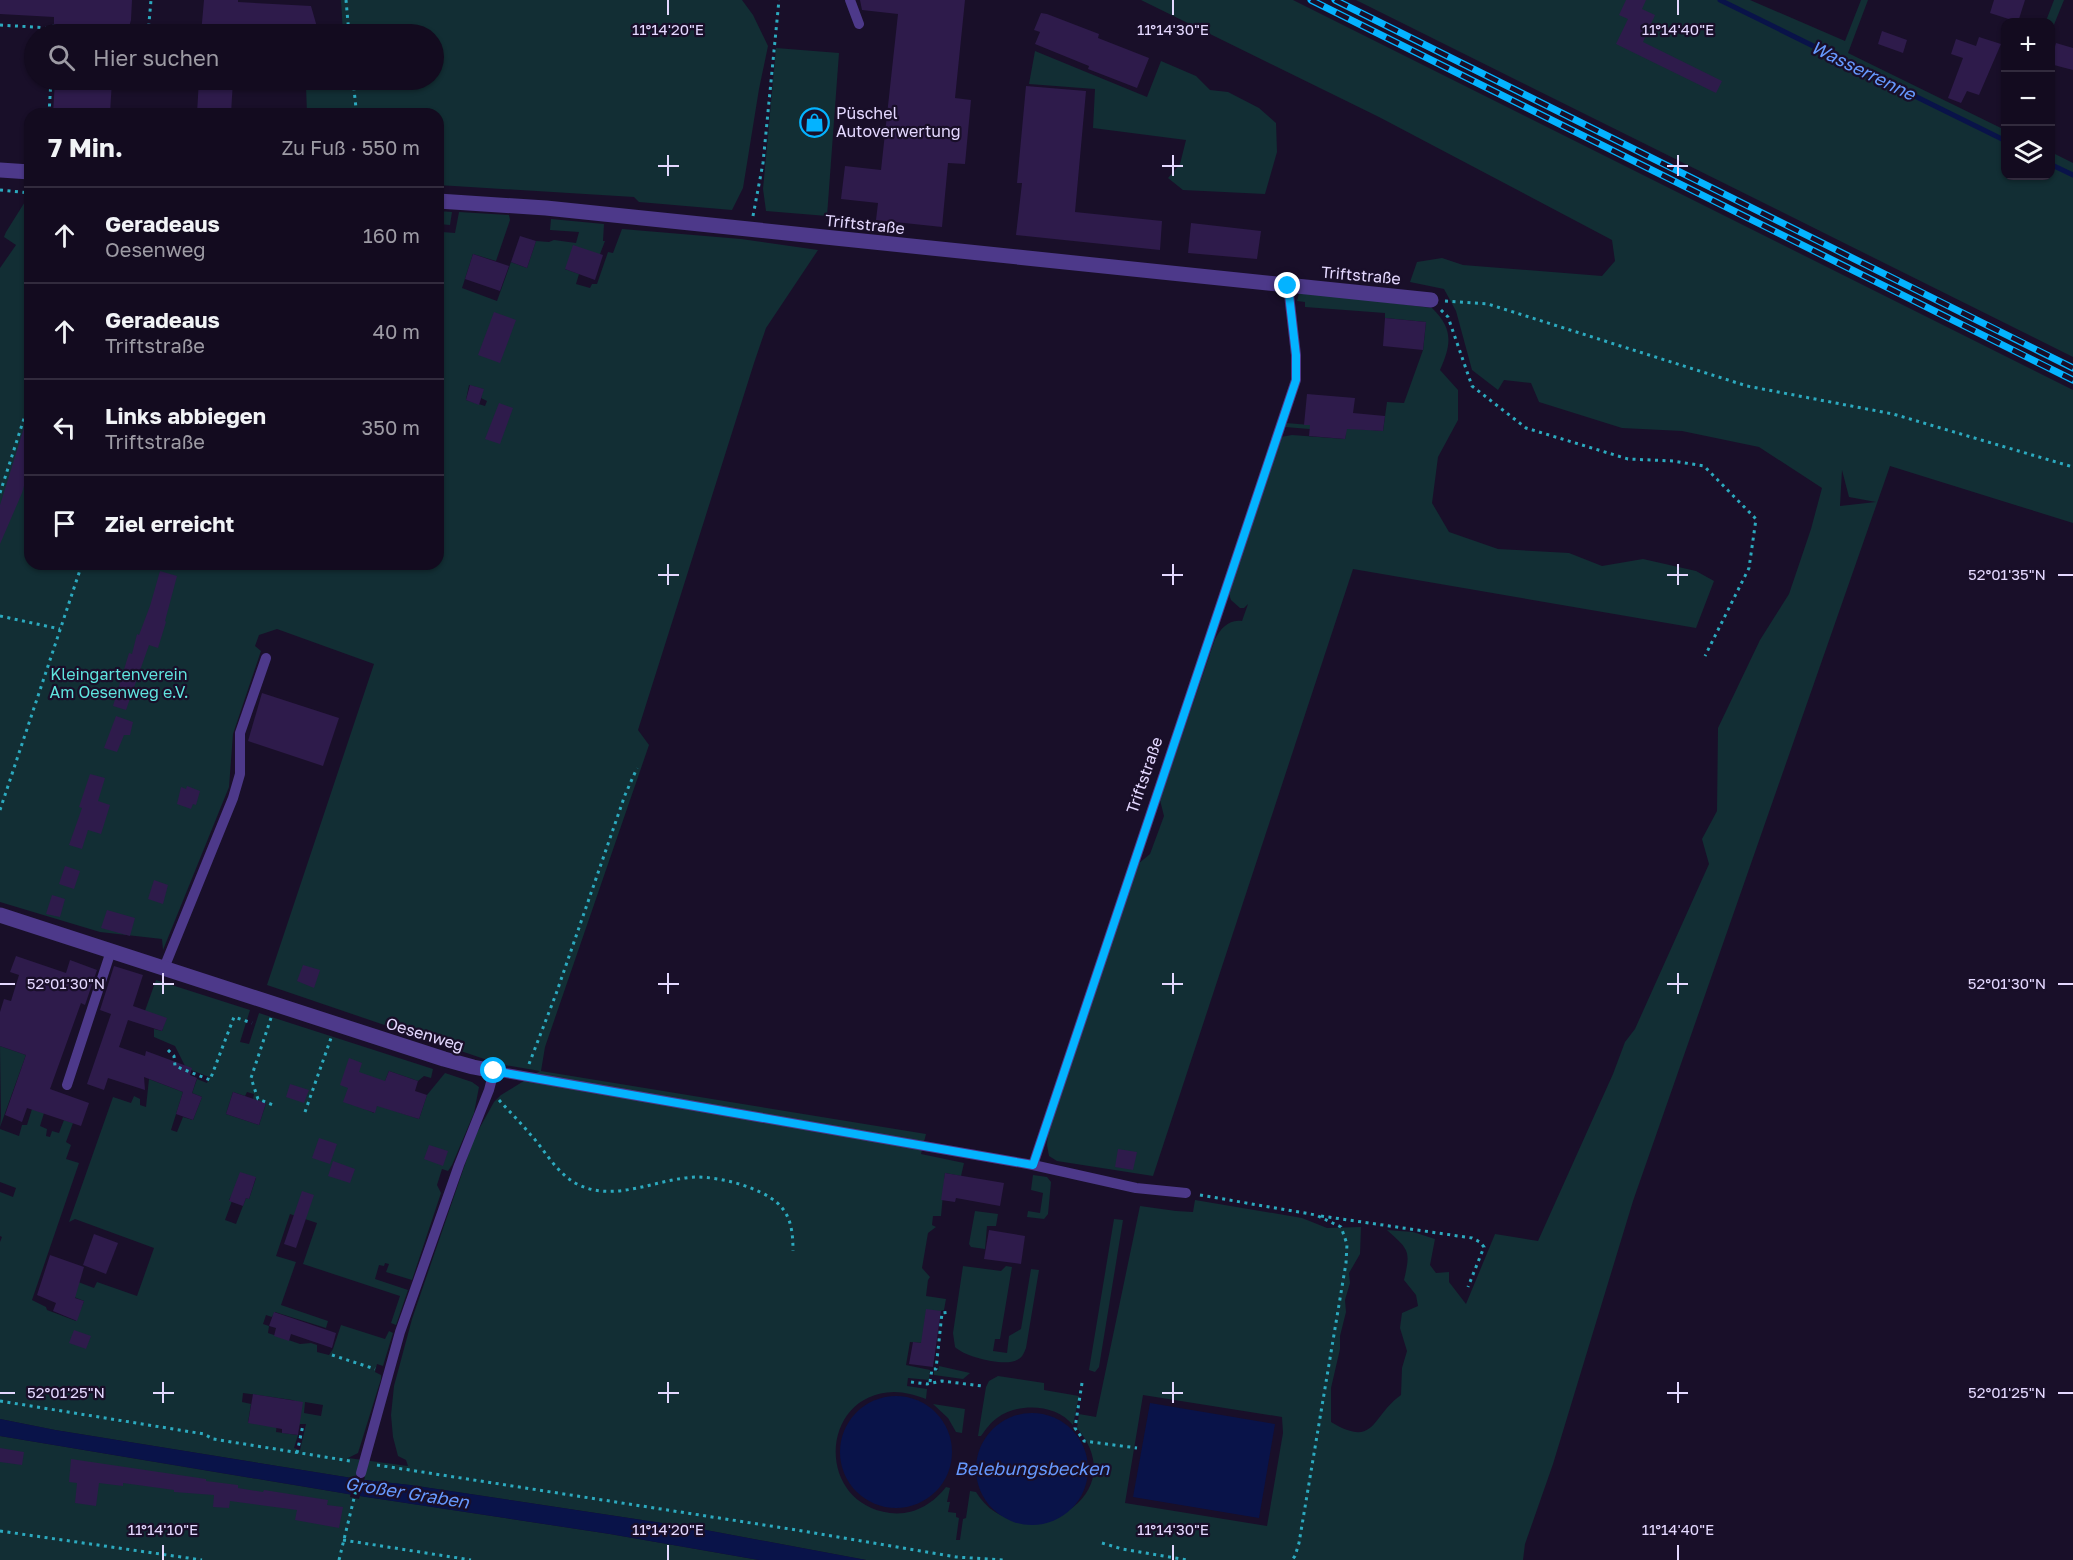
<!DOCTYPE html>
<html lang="de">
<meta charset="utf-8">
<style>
:root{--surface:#130b1f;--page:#20192c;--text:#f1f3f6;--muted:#9d9ba4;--line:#322b3d}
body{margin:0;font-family:"Golos Text",sans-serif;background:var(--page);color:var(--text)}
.controls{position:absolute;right:18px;top:18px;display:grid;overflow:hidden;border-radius:12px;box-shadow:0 2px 4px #0004}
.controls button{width:54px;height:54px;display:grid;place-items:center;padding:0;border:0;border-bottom:2px solid var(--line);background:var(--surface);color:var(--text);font:30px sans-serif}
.stop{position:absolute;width:18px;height:18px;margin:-14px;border:4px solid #04b3ff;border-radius:50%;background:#fff}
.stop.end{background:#04b3ff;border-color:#fff;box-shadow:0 2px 6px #0008}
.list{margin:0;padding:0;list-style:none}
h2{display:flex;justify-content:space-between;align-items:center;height:78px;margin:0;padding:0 24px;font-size:26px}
h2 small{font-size:20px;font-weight:400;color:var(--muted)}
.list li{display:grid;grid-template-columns:39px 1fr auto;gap:18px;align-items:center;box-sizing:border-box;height:96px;padding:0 24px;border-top:2px solid var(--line)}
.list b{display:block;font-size:22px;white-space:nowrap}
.list p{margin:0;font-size:20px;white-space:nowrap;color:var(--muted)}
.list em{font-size:20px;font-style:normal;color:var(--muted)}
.icon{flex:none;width:33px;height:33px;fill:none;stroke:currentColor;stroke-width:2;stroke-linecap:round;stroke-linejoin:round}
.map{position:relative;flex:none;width:2073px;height:1560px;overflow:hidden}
.search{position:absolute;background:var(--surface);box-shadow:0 2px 4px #0004;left:24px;top:24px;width:420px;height:66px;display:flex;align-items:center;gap:15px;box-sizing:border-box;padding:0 21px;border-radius:33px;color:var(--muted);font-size:22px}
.panel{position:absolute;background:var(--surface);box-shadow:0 2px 4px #0004;left:24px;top:108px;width:420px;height:462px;border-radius:18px}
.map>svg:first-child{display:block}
</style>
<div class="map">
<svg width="2073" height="1560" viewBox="0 0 2073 1560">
<rect width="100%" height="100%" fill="#190f29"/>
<g fill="#122e34" fill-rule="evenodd">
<polygon points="341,0 742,0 753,15 768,46 759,89 743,188 732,210 639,202 634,197 438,185 438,114 307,114 306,86 325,86 338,80 434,80 434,34 343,34"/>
<path d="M1141 0H1293L2073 390V523L1890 466 1633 1201 1553 1464 1525 1544 1523 1560H866L695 1528 410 1485 364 1480 55 1430 0 1419V1242L2 1237 0 1236V1192L13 1197 16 1188 0 1182V1129L19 1136 22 1125H27L32 1109 44 1113 40 1126 47 1129 46 1136 50 1137 52 1131 59 1133 64 1120 73 1123 66 1142 71 1145 66 1159 79 1163 32 1300 46 1307 47 1310 76 1321 84 1301 59 1291 65 1277 94 1288 97 1282 137 1296 154 1248 75 1219 69 1222 113 1097 131 1103 134 1096 140 1099V1105L146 1107 149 1079 183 1092 171 1130 177 1132 183 1117 193 1120 202 1097 192 1093 197 1079 207 1083 209 1077 186 1068 175 1046 154 1037V1029L162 1031 166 1018 141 1022 156 980 250 1010 240 1042 249 1044 259 1013 433 1069 431 1078 424 1076 418 1081 389 1071 385 1081 365 1109 374 1113 377 1105 419 1119 427 1095 445 1073 472 1082 479 1087 474 1113 452 1165 448 1171 442 1169 437 1185 441 1193 412 1280 386 1272 389 1264 385 1263 384 1266 379 1265 375 1279 408 1290 396 1325 391 1323 400 1296 303 1264 317 1223 290 1214 276 1256 296 1262 281 1305 328 1321 326 1328 275 1312 272 1317 266 1315 263 1324 269 1326 268 1333 300 1344 311 1343 317 1345V1352L329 1355 333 1349 341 1325 385 1339 389 1331 393 1333 383 1366 377 1364 375 1372 381 1375V1379L358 1453 348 1458 408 1466 406 1460 398 1456 393 1437 391 1415 394 1386 412 1319 474 1138 494 1102 501 1095 540 1071 499 1064 267 985 374 664 277 629 259 635 255 646 261 651 233 734 229 787 163 950 162 939 100 932 0 902V268L16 245 4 237 6 232 28 197H30V564H438V276L442 232 455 233 459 212 509 215 510 220 496 261 473 254 462 288 497 301 511 262 527 268 536 241 549 242 554 240 576 243 579 232 550 230 551 219 604 224 603 241H605L600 254 565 269 579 274 576 284 590 288 592 284H597L608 252 613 253 622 229 741 239 818 250 766 328 754 363 638 730 649 745 545 1047 541 1071 926 1134 921 1154 964 1163 961 1176 945 1173 941 1216H933L932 1225 936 1227 928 1233 922 1268 930 1277 928 1280 926 1296 946 1299 944 1310 941 1311 923 1343 910 1342 906 1365 930 1370 929 1380 908 1378 907 1386 927 1389 926 1399C915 1395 905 1392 894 1392 820 1393 814 1503 890 1513 913 1516 933 1504 946 1487L950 1488 947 1502H950L948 1512 956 1513V1517L959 1518 956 1540H960L963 1519 966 1518 970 1491 976 1492C1017 1560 1138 1500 1077 1428L1079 1414 1096 1417 1140 1206 1176 1211 1193 1212 1195 1200 1302 1218 1327 1228 1361 1227 1360 1254 1349 1273 1350 1283 1345 1300 1346 1312 1340 1336V1349L1331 1388V1422C1376 1449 1371 1416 1401 1395L1402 1368 1407 1351 1400 1328 1402 1313 1418 1306 1416 1295 1404 1280C1411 1250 1409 1250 1387 1230L1413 1232 1435 1239 1430 1265 1436 1273 1449 1272V1282L1466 1304 1495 1234 1538 1241 1613 1074 1625 1042 1635 1029 1709 864 1702 839 1717 811 1718 728 1760 640 1789 594 1811 529 1822 488 1759 447 1682 431 1622 428 1539 402 1531 383 1504 380 1498 390 1472 370 1456 311 1444 289 1410 282 1417 262 1442 258 1463 265 1602 276 1615 261 1612 240 1379 117ZM469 385 483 389 481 398 487 401 485 406 466 400ZM1842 470 1849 497 1876 502 1840 506ZM233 1092 245 1096 247 1092 254 1094 253 1099 266 1103 259 1125 226 1114ZM245 1174 256 1178 249 1199 246 1198 236 1224 225 1220 232 1201 229 1200ZM243 1393 292 1400 295 1401 248 1423 251 1404 242 1402ZM1143 1395 1282 1417 1283 1433 1267 1526 1125 1503ZM305 1402 323 1405 321 1416 304 1413ZM277 1423 299 1426 300 1424H306L300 1450 294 1448 298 1435 276 1432Z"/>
<polygon points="1356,0 1750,0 1845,41 1861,0 1868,0 1848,53 2005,130 2006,176 2050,176 2051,152 2073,163 2073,357"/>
<polygon points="2054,0 2064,0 2051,32 2050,22 2041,22 2046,21"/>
<polygon points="776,48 839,53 827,216 766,211 763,189"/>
<polygon points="1035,51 1147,97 1161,61 1196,76 1210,90 1228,92 1259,108 1276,123 1277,152 1265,194 1183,190 1168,178 1180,164 1186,140 1093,128 1095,89 1029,84"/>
<polygon points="438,211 452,212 450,225 438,224"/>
<path d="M1306 292 1432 308C1454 329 1451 345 1440 370L1458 390V420L1438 457 1432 503 1449 532 1498 549 1569 553 1602 566 1643 559 1696 571 1714 581 1696 628 1353 569 1153 1176 1057 1161 1049 1156 1047 1145 1048 1133 1138 864 1150 854 1164 816 1160 800 1215 639C1221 628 1229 619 1242 621L1248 604 1244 608H1240L1231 600 1229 594 1281 437 1292 435 1345 439 1346 432 1285 427 1286 423 1383 431 1387 402 1404 403 1423 350 1426 322 1385 318V313L1305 307V302L1297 301 1299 293Z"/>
<polygon points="0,1046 26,1055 0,1127 1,1116"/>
<polygon points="1033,1175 1047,1177 1051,1182 1048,1214 1044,1219 1027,1217 1028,1211 1040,1213 1043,1193 1031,1190"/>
<polygon points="975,1211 998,1214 996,1226 987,1226 985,1249 971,1247 969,1244"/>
<polygon points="1114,1219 1123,1220 1099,1367 1095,1372 1089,1370"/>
<path d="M963 1266 1001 1271 1006 1266 1012 1267 1000 1339H995L993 1351 1007 1353 1009 1336 1021 1329 1031 1269 1039 1270 1026 1348C1024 1353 1022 1358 1017 1360 1005 1367 965 1357 955 1347L953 1333Z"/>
<polygon points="939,1366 970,1373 963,1379 934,1375 934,1371 938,1371"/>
<path d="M998 1376 1044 1383V1390L1079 1396 1073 1425C1056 1404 1019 1402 997 1418 991 1422 986 1429 981 1436H978L986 1387 989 1381Z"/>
<polygon points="933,1404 965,1409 962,1433 956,1432 948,1418"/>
<polygon points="0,1436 360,1496 610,1534 759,1560 0,1560"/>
</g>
<g fill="#091349">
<circle cx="896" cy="1452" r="56"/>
<polygon points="1150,1403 1275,1424 1259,1518 1133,1497"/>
<circle cx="1032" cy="1469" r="56"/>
<polygon points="0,1419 55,1430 364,1480 410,1485 695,1528 866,1560 759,1560 610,1534 360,1496 0,1436"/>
</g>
<polygon fill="#190f29" points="356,1475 365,1477 359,1499 350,1497"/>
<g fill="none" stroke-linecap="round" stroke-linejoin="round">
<g stroke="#091349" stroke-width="5">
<polyline points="1720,0 2006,141"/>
<polyline points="2050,164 2073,175"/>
</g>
</g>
<g fill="#2e1b4b">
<polygon points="0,0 132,0 131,20 127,34 58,34 54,33 54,17 0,14"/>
<polygon points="204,0 238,0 238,2 311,6 319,34 201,34"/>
<polygon points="860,0 965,0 955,98 971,100 965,164 948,163 942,227 876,220 878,203 841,199 845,166 881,170 898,14 862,10"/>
<polygon points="1626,0 1646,0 1642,9 1655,15 1643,42 1722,81 1716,93 1616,44 1628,19 1619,15"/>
<polygon points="1994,0 2025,0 2018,22 1990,13"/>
<polygon points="1041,13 1047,14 1099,34 1098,38 1149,58 1137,88 1088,69 1089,66 1035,44 1040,32 1034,30"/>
<polygon points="1882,31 1907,40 1903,53 1878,44"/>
<polygon points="1979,37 2001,44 1979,95 1967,91 1961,103 1948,98 1963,58 1951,54 1956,39 1976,46"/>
<polygon points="2056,43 2073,48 2073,70 2050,64"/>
<polygon points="55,80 112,80 110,114 53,114"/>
<polygon points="199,80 233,80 231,114 197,113"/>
<polygon points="1026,86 1086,91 1075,212 1162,221 1160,250 1016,235 1022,183 1017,183"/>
<polygon points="1191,223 1261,231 1257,259 1188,253"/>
<polygon points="520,236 536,241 527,268 511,262"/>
<polygon points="573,245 603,255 595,280 565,269"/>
<polygon points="473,254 509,266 500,291 465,279"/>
<polygon points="494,312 516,320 500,363 478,355"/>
<polygon points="1385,318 1426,322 1423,350 1383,346"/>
<polygon points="470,385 484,389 479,405 466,400"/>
<polygon points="1307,394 1355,398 1353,413 1385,416 1383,431 1347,429 1345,439 1309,436 1310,425 1304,425"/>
<polygon points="499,403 513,408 500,444 485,439"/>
<polygon points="27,418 30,419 30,475 27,475 22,493 0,544 0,505"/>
<polygon points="160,571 177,576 165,621 166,622 158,648 149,645 126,710 113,706 129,653 132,654 137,634 139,635 150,606"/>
<polygon points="262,693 339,718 323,766 248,741"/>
<polygon points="116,716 133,722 130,735 124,735 117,752 104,748"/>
<polygon points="90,774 105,778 98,801 110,805 101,834 88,830 82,849 69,845 82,808 79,807"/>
<polygon points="187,786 200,791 196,805 193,804 191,809 177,804 181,787 186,789"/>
<polygon points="65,866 80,871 74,889 59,884"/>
<polygon points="154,880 168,885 163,904 148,899"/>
<polygon points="52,895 65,899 60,917 46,914"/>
<polygon points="107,910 135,918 130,936 101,928"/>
<polygon points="16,956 66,973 70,960 97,970 85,1005 81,1003 50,1089 89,1103 81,1126 27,1108 22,1122 5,1115 26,1055 0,1046 0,1012 4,999 11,1001 19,975 10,972"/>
<polygon points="303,965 320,970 314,988 297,981"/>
<polygon points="114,966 143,975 133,1006 167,1018 162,1031 128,1020 119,1047 145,1056 146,1051 192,1068 190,1075 197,1078 192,1093 202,1097 193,1120 176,1114 183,1092 144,1077 145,1090 108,1078 104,1090 87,1084 111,1014 100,1010"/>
<polygon points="349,1058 362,1063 359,1072 385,1081 389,1071 418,1081 415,1091 427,1095 419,1119 377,1106 375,1113 343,1102 348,1088 340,1085"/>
<polygon points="290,1084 309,1090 304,1103 286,1097"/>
<polygon points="233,1092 266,1103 259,1125 226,1114"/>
<polygon points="319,1138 337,1144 330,1164 312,1158"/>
<polygon points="429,1145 448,1151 443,1166 424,1159"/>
<polygon points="1118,1149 1137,1152 1133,1170 1115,1167"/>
<polygon points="333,1161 355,1169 350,1183 328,1176"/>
<polygon points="240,1172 256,1177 249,1199 246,1198 243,1206 229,1201"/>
<polygon points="945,1173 1004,1183 1000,1206 956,1198 955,1202 941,1200"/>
<polygon points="302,1191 314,1195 296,1248 284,1244"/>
<polygon points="989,1230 1025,1236 1021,1264 984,1259"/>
<polygon points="94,1234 118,1243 106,1274 83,1265"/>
<polygon points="50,1255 84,1267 75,1298 84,1301 77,1321 53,1311 56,1303 37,1295"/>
<polygon points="926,1309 941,1311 933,1367 909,1364 913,1342 921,1343"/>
<polygon points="274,1312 336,1333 332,1348 291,1334 289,1341 274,1336 276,1328 269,1326"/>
<polygon points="74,1330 91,1336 86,1349 69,1343"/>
<polygon points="253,1394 303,1402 298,1435 282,1433 282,1429 248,1423"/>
<polygon points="0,1448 24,1452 22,1465 0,1462"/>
<polygon points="71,1459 206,1479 206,1481 238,1485 238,1488 263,1492 264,1490 328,1500 327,1505 343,1507 339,1528 295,1520 297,1510 230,1501 229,1508 213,1507 214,1495 174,1492 174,1490 123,1483 123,1486 99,1483 96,1506 75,1503 77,1483 69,1482"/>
</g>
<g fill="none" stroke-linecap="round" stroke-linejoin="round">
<g stroke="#2caabf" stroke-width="3" stroke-dasharray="3 4.5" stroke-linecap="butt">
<polyline points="346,0 349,34"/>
<polyline points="0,25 49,28 54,26"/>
<polyline points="49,28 49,34"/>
<polyline points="148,34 151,0"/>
<polyline points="353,80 356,108 359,114"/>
<polyline points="49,114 51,80"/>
<polyline points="0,190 30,193"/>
<polyline points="753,216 763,163 779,0"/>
<polyline points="438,227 440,227 438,244"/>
<polyline points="1445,301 1488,304 1747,386 1893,414 2073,467"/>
<polyline points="1441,310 1448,317 1472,386 1526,428 1628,459 1673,461 1704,466 1756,519 1749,568 1705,656"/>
<polyline points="0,493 30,400"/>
<polyline points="0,616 60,629"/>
<polyline points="0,810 82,564"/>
<polyline points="271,1018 251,1078 258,1099 273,1105"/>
<polyline points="168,1050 174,1056 175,1066 210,1080 234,1017 252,1023"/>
<polyline points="529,1064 556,994 625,795 637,768"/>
<path d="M499 1100C509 1111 520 1122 530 1134 545 1150 556 1173 577 1184 616 1204 658 1177 699 1177 720 1178 741 1183 760 1192 788 1205 793 1222 793 1251"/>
<polyline points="305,1112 331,1038"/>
<polyline points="1200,1195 1316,1215 1341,1227 1347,1244 1346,1263 1299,1543 1295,1556 1292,1560"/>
<polyline points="1321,1216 1472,1238 1480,1242 1484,1247 1468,1287"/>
<polyline points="332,1355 375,1369"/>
<polyline points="911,1382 927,1384 942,1381 982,1386"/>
<polyline points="930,1382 932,1369 936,1369 942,1313 950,1312"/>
<polyline points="1082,1383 1075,1428 1084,1441 1137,1448"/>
<polyline points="0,1401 204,1434 213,1439 350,1461"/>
<polyline points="297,1453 303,1425"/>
<polyline points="377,1465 790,1529 956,1557 1003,1560"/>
<polyline points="0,1531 202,1560"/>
<polyline points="343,1540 471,1560"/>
<polyline points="1102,1543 1122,1549 1187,1560"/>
<polyline points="339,1560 357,1486"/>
</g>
<g stroke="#4d398a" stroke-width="10">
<polyline points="850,0 859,24"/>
<polyline points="164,968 233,798 240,774 240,733 266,658"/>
<polyline points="67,1085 111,951"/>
<polyline points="1033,1165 1136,1188 1186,1193"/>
<polyline points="361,1473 400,1332 459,1165 489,1090 494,1071 1033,1165 1296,380 1296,355 1288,286"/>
</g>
<g stroke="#4d398a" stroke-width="15">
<polyline points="0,170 30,172"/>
<polyline points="438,201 546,208 1431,300"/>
<polyline points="0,915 444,1059 473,1067 494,1071"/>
</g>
<defs>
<g id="rail">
<polyline points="1311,0 2073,380"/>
<polyline points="1335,0 2073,368"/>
</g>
</defs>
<use href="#rail" stroke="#04b3ff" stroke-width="7"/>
<use href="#rail" stroke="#190f29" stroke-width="4.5" stroke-dasharray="14" stroke-linecap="butt"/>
</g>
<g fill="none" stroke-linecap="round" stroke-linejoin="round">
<polyline stroke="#04b3ff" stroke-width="8" points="494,1071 1033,1165 1296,380 1296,355 1288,286"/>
</g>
<path fill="none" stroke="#e4d8ff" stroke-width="2" d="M668 0V15M1173 0V15M1678 0V15M668 155V176M1173 155V176M1678 155V176M658 166H679M1162 166H1183M1667 166H1688M668 564V585M1173 564V585M1678 564V585M658 575H679M1162 575H1183M1667 575H1688M2058 575H2073M163 973V994M668 973V994M1173 973V994M1678 973V994M0 984H15M153 984H174M658 984H679M1162 984H1183M1667 984H1688M2058 984H2073M163 1382V1403M668 1382V1403M1173 1382V1403M1678 1382V1403M0 1393H15M153 1393H174M658 1393H679M1162 1393H1183M1667 1393H1688M2058 1393H2073M163 1545V1560M668 1545V1560M1173 1545V1560M1678 1545V1560"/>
<defs>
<symbol id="shop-ring" viewBox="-11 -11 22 22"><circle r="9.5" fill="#190f29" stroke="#04b3ff" stroke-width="1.5"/><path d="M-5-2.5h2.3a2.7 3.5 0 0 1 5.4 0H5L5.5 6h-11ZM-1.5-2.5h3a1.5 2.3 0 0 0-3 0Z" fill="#04b3ff"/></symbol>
</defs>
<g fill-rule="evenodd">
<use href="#shop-ring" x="798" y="106" width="33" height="33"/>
</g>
<g text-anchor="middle" stroke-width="4.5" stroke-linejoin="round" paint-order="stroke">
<g font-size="16" fill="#e4d8ff" stroke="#190f29" text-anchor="start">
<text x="836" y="119">Püschel<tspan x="836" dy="18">Autoverwertung</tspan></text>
</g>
<g font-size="16" fill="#e4d8ff" stroke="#190f29">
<text transform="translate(865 224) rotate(6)" y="6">Triftstraße</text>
<text transform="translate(1361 275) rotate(5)" y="6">Triftstraße</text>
<text transform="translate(1144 775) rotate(-71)" y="6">Triftstraße</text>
<text transform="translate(425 1034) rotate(17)" y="6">Oesenweg</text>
</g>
<g font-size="16" fill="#5fe4de" stroke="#190f29">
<text x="119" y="680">Kleingartenverein<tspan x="119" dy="18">Am Oesenweg e.V.</tspan></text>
</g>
<g font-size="18" font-style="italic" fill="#69f" stroke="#190f29">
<text transform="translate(1863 71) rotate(26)" y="6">Wasserrenne</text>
<text x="1032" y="1475">Belebungsbecken</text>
<text transform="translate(407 1493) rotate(9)" y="6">Großer Graben</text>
</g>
</g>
<g font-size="15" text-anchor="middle" fill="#e4d8ff" stroke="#190f29" stroke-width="4.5" stroke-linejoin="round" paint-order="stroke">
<text x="668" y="35">11°14'20"E</text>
<text x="1173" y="35">11°14'30"E</text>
<text x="1678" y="35">11°14'40"E</text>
<text x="2007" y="580">52°01'35"N</text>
<text x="66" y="989">52°01'30"N</text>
<text x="2007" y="989">52°01'30"N</text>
<text x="66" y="1398">52°01'25"N</text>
<text x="2007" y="1398">52°01'25"N</text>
<text x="163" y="1535">11°14'10"E</text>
<text x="668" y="1535">11°14'20"E</text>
<text x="1173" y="1535">11°14'30"E</text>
<text x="1678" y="1535">11°14'40"E</text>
</g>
</svg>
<div class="controls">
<button>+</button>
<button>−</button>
<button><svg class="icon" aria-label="layers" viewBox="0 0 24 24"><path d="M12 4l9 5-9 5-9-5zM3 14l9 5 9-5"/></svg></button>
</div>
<div class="stop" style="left:494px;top:1071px"></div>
<div class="stop end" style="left:1288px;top:286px"></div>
<div class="search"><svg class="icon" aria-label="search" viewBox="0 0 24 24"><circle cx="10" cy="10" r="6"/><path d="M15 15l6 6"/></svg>Hier suchen</div>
<section class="panel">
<h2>7 Min.<small>Zu Fuß · 550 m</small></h2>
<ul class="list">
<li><svg class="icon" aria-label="ahead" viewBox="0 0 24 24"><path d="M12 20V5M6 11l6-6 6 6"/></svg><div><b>Geradeaus</b><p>Oesenweg</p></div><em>160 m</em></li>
<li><svg class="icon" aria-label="ahead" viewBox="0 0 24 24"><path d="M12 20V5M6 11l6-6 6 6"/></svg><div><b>Geradeaus</b><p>Triftstraße</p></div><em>40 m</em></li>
<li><svg class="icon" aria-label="left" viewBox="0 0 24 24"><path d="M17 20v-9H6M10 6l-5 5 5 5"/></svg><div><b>Links abbiegen</b><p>Triftstraße</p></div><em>350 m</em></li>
<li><svg class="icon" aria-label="arrive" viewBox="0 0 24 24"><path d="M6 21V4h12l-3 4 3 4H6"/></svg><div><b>Ziel erreicht</b></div></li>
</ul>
</section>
</div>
